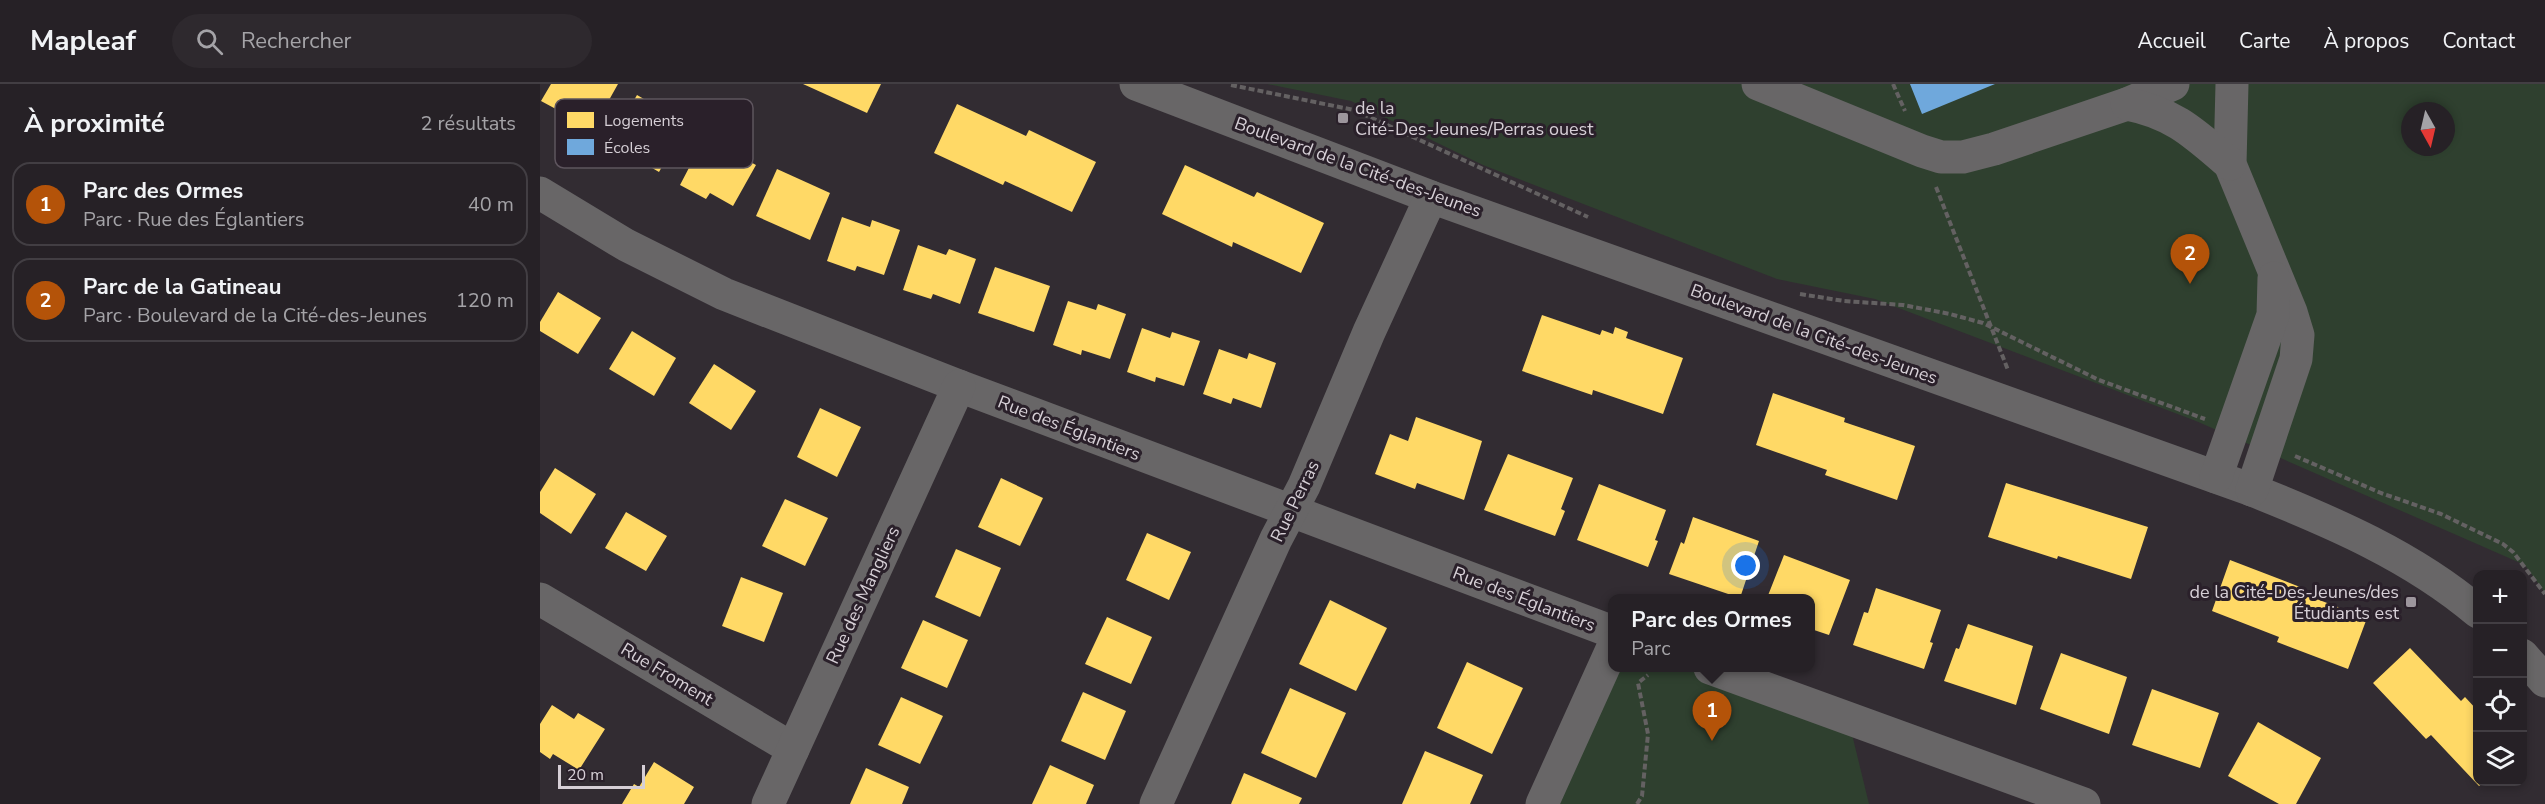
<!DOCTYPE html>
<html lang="fr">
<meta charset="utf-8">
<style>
:root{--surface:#262126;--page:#2e292e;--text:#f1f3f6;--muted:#a4a3a7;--line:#423e43;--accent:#b45309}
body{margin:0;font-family:"Nunito Sans",sans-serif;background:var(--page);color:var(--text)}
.controls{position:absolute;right:18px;bottom:18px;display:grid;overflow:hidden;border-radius:12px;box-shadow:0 3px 9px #0003}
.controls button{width:54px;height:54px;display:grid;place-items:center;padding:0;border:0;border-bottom:2px solid var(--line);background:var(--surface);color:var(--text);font:30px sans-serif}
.compass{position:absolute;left:1861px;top:18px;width:54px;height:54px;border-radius:50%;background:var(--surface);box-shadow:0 3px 9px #0003;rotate:172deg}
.scale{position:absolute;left:18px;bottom:15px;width:87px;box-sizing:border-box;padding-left:6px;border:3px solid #d6cfd6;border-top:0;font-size:16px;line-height:21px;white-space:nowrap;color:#d6cfd6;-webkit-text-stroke:4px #2a202a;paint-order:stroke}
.you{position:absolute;left:1206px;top:482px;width:21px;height:21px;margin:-15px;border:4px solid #fff;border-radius:50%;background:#1a73e8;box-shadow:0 0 0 9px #1a73e833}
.badge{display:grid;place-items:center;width:39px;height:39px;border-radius:50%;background:var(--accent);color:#fff;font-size:20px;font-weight:700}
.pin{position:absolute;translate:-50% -50px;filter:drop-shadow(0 2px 3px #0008)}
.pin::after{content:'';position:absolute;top:32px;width:21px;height:18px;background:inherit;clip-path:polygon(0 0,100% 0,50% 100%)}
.popup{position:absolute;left:1068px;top:510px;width:207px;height:78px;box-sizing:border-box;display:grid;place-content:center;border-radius:12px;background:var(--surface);filter:drop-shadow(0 2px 4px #0005);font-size:20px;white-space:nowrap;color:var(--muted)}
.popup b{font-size:22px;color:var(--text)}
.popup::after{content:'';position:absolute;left:50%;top:100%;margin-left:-12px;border:12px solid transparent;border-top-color:var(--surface)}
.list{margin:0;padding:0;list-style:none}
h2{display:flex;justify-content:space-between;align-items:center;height:78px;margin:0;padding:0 24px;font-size:26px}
h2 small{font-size:20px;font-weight:400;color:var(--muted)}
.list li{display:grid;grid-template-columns:39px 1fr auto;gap:18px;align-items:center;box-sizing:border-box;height:84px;margin:0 12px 12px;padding:0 12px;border:2px solid var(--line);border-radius:18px}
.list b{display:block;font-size:22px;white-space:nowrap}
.list p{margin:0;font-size:20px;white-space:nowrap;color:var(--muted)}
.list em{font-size:20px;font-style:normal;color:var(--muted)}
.icon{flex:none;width:33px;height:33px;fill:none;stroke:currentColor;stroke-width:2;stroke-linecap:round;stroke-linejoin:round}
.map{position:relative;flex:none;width:2005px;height:720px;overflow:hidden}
header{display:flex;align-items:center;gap:36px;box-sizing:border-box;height:84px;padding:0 30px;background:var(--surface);border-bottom:2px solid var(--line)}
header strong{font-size:28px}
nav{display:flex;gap:33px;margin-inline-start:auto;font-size:21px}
.search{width:420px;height:54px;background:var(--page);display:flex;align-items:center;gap:15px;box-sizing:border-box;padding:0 21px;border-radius:33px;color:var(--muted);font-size:22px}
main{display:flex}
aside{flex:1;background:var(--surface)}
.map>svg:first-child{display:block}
</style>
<header>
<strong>Mapleaf</strong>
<div class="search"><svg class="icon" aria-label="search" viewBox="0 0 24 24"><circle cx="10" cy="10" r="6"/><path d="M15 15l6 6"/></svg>Rechercher</div>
<nav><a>Accueil</a><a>Carte</a><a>À propos</a><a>Contact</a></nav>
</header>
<main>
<aside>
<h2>À proximité<small>2 résultats</small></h2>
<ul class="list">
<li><span class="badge">1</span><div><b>Parc des Ormes</b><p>Parc · Rue des Églantiers</p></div><em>40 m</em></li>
<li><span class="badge">2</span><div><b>Parc de la Gatineau</b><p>Parc · Boulevard de la Cité-des-Jeunes</p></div><em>120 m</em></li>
</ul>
</aside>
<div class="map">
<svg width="2005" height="720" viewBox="0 0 2005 720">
<rect width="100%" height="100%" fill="#322c32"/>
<g fill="#2f402f" fill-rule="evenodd">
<path d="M727 0H2005V509L1985 481 1656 337 1335 215 1237 195 943 81 811 17ZM1870 27H1906V63H1870Z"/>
<polygon points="1073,584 1170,584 1308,634 1329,720 1002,720"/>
</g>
<g fill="#ffd966">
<polygon points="11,0 78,0 55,41 30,27 27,31 1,17"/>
<polygon points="263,0 341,0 327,29"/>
<polygon points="97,11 123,26 119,32 143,46 119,88 95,74 98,69 72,54"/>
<polygon points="417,20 486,52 489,46 556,78 532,128 465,97 463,101 394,69"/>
<polygon points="163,57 190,72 192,68 216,81 193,122 170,109 166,115 140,101"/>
<polygon points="645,81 714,113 717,108 784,139 761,189 693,158 692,163 622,130"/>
<polygon points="237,85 290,109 270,156 216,132"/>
<polygon points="302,133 330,143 332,136 360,146 344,191 317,182 315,187 287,177"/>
<polygon points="378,161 406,171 409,165 436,175 420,220 393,210 391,215 363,206"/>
<polygon points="455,183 510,202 494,248 438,229"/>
<polygon points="18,208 61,234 38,270 0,247 0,238"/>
<polygon points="528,217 556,226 558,220 586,230 570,275 542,266 541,271 513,261"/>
<polygon points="1002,231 1060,251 1062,246 1073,250 1075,243 1088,248 1086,254 1143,274 1123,330 1053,306 1052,311 982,287"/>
<polygon points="602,244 630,254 632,248 660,257 644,302 616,293 615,298 587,288"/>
<polygon points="92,247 136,274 114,312 69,285"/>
<polygon points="679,265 707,275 709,269 736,279 721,324 693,314 691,320 663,310"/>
<polygon points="174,280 216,307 191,346 149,319"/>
<polygon points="1233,309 1305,334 1304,338 1375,362 1357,416 1285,391 1287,386 1216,361"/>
<polygon points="280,324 321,343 297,393 257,373"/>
<polygon points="876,333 942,357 924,416 877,399 875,405 835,390 850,350 868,357"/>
<polygon points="968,370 1033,394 1021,425 1025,427 1015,452 944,426"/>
<polygon points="15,384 56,410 31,450 0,429 0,408"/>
<polygon points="461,394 503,414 480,462 438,443"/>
<polygon points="1466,399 1608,443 1591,495 1518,472 1517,475 1448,453"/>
<polygon points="1059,400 1126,426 1115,456 1118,457 1108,483 1037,456"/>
<polygon points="245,415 288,434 265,482 222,462"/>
<polygon points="86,428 127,452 106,487 65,464"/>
<polygon points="1153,433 1219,457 1200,514 1129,490 1141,458 1144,460"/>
<polygon points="607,449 651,468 629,516 586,496"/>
<polygon points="416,465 461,484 440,533 395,513"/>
<polygon points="1244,471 1310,496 1289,551 1271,545 1271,514 1227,514"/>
<polygon points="1690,476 1760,503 1758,508 1827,534 1808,585 1737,558 1739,553 1672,527"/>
<polygon points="201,493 243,509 224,558 182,542"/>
<polygon points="1336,504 1401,526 1390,558 1393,559 1384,585 1313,561 1324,528 1328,529"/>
<polygon points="790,516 847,544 816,607 759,580"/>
<polygon points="567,533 612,553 591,600 545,580"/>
<polygon points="383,536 428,556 407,604 361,584"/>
<polygon points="1428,540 1493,562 1476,621 1404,597 1416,564 1419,565"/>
<polygon points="1870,564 1921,617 1925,613 1938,627 1938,698 1945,698 1939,702 1891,651 1886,655 1833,599"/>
<polygon points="1521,569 1587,593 1569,650 1500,625"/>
<polygon points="927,578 983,604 952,670 897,644"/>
<polygon points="750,604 806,629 776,694 721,669"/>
<polygon points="1612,605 1679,629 1660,684 1592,661"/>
<polygon points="543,608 586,627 565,676 521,657"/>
<polygon points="361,613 403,632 380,680 338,661"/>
<polygon points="12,621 34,635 38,629 65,645 39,686 13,670 10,675 0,668 0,640"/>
<polygon points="1718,638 1781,674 1756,720 1739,720 1688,692"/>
<polygon points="885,667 943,691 930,720 862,720"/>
<polygon points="114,678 154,703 144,720 82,720 94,700 99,703"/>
<polygon points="510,681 554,701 546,720 492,720"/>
<polygon points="326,684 369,703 362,720 310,720"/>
<polygon points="704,689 762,714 759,720 691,720"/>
</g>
<polygon fill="#6fa8dc" points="1370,0 1455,0 1382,30"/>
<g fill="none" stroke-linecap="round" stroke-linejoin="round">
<g stroke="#646162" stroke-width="4" stroke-dasharray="6 3" stroke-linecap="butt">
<polyline points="1353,0 1365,27"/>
<polyline points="691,1 814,26 1048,133"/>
<polyline points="1396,103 1468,286"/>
<polyline points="1260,210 1304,217 1363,221 1410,230 1443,239 1559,296 1665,335"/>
<polyline points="1755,372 1841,409 1901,430 1963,460 1973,468 2005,510"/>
<polyline points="1097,720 1102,712 1108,650 1098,599 1108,591"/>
</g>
<g stroke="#686667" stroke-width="33">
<path d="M596 0 891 113 1712 406C1792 438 1872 472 1938 528"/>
<polyline points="1218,0 1382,67 1401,73 1423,73 1454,65 1587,20 1633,0"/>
<polyline points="1692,0 1690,80 1751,228 1758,251 1756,275 1712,406"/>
<path d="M1587 20C1634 29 1655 50 1690 80"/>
<polyline points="0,109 86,161 184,210 419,302 1073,548"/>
<polyline points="1676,393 1733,231 1734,194"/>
<polyline points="0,515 253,665"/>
<polyline points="1982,571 2005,597"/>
<polyline points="1170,584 1544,720"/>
<polyline points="228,720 419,302"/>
<polyline points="616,720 736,455 764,402 829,248 891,113"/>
<polyline points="1002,720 1073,563"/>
</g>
</g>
<g fill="#9d969d" stroke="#2a202a" stroke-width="2">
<rect x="797" y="28" width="12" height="12" rx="3"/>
<rect x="1865" y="512" width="12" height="12" rx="3"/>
</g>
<g text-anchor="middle" stroke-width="6" stroke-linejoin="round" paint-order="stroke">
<g font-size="18" fill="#d6cfd6" stroke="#2a202a" text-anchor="start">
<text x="815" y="30">de la<tspan x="815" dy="21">Cité-Des-Jeunes/Perras ouest</tspan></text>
<text x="1859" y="514" text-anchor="end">de la Cité-Des-Jeunes/des<tspan x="1859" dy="21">Étudiants est</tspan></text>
</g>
<g font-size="18" fill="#d6cfd6" stroke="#2a202a">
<text transform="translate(818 83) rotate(20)" y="6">Boulevard de la Cité-des-Jeunes</text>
<text transform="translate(1274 250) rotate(20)" y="6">Boulevard de la Cité-des-Jeunes</text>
<text transform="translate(529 344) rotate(21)" y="6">Rue des Églantiers</text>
<text transform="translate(755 417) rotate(-64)" y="6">Rue Perras</text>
<text transform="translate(323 511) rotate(-65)" y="6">Rue des Mangliers</text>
<text transform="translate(984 515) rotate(21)" y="6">Rue des Églantiers</text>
<text transform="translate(127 590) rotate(31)" y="6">Rue Froment</text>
</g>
</g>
<rect x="15" y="15" width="198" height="69" rx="9" fill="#2a202a" stroke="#5e555e" stroke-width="1.5"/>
<rect x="27" y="28" width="27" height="16" fill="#ffd966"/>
<rect x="27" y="55" width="27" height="16" fill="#6fa8dc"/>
<g font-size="16" fill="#d6cfd6">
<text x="64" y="42">Logements</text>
<text x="64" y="69">Écoles</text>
</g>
</svg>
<div class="controls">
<button>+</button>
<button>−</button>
<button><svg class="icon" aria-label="locate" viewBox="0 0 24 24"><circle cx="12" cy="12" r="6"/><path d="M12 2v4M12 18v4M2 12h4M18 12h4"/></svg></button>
<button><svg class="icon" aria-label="layers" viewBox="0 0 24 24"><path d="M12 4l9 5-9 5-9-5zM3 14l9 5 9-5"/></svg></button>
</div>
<svg class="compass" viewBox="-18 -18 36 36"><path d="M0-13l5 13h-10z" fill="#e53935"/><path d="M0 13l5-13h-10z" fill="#a4a3a7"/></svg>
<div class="scale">20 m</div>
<div class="you"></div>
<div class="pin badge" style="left:1172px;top:657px">1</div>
<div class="popup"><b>Parc des Ormes</b>Parc</div>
<div class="pin badge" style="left:1650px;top:200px">2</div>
</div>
</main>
